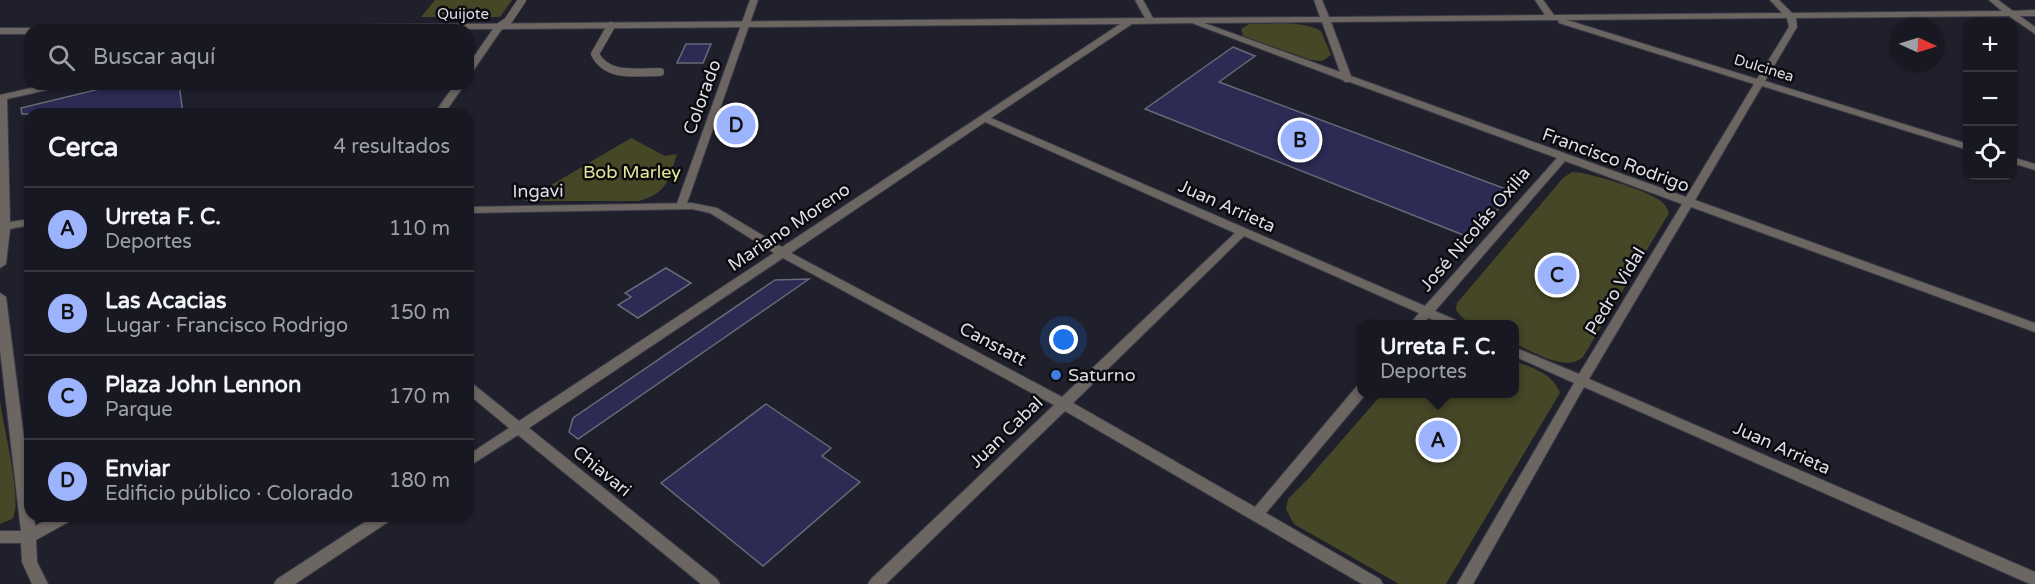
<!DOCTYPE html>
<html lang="es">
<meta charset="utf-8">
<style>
:root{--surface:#171821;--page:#24252e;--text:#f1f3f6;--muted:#9ea0a5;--line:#36373f;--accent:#9cb4fd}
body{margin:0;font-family:"Varela Round",sans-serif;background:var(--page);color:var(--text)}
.controls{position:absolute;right:18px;top:18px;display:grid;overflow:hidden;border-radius:12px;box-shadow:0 2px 4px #0004}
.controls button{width:54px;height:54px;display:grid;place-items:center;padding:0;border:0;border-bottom:2px solid var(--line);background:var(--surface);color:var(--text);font:30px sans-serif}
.compass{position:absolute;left:1891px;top:18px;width:54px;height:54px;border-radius:50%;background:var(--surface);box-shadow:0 2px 4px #0004;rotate:94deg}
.you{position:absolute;left:1064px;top:340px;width:21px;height:21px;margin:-15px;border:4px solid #fff;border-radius:50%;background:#1a73e8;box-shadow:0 0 0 9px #1a73e833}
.badge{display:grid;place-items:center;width:39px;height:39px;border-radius:50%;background:var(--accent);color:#111;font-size:20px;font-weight:700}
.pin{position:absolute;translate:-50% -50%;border:3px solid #fff;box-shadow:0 2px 6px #0006}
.popup{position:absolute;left:1357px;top:320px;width:162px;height:78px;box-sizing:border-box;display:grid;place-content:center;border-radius:12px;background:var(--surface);filter:drop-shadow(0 2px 4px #0005);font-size:20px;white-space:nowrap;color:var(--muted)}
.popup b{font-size:22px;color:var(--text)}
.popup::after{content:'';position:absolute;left:50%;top:100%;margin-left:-12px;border:12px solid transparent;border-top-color:var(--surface)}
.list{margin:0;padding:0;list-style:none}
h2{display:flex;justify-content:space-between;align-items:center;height:78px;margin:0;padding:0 24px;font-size:26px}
h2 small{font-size:20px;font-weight:400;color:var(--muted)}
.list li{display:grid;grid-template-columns:39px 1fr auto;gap:18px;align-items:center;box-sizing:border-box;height:84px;padding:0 24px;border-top:2px solid var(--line)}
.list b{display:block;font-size:22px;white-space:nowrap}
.list p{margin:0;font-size:20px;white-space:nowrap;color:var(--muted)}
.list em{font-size:20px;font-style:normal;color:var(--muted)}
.icon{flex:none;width:33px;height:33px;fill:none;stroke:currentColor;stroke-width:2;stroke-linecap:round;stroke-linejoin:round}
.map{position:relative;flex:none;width:2035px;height:584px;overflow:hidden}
.search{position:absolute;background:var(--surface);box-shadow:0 2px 4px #0004;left:24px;top:24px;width:450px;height:66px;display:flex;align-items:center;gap:15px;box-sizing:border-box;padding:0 21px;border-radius:18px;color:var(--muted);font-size:22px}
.panel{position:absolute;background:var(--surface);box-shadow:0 2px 4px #0004;left:24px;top:108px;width:450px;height:414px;border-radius:18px}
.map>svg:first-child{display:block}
</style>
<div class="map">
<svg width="2035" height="584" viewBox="0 0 2035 584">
<rect width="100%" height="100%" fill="#1f202c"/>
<g fill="#464727">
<polygon points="435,0 512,0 500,17 421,17"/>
<path d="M1249 24C1272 24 1301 20 1321 31L1331 55 1322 61 1311 60 1243 36 1241 29Z"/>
<path d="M631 138 665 156 677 154C668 181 668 192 639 201H524Z"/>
<path d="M1572 172C1589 172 1648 191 1661 201 1665 204 1667 208 1669 213L1583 357C1565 373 1533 351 1515 344L1514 324C1493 324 1467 331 1456 309L1457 303 1563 178Z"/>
<path d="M1515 361C1532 368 1553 373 1560 393L1446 584H1399L1294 524 1286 509 1288 499 1308 479 1382 394H1514Z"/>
<path d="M0 400C2 422 24 505 12 519L0 524Z"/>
</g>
<g fill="#2b2b53" stroke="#696a78" stroke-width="1.5">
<polygon points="686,44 711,44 703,63 677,63"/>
<polygon points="1233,47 1255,56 1219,82 1514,192 1471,238 1145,109"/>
<polygon points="120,84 179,84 183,114 22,114 21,108"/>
<polygon points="666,268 691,283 638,318 618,305 631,297 625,293"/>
<polygon points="809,279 578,439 569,432 573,418 775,280"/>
<polygon points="766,404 831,448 822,456 860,482 763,566 661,483"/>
</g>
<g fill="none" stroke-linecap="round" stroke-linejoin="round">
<defs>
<g id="service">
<path d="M611 26 595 54C607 78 637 72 660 72"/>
<polyline points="499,27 508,21 522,0"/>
</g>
<g id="minor">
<path d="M1135 0H1143L1153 18 1320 17 1314 0H1322L1329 17 1545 15 1535 0H1543L1554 15 1782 13 1770 0H1779L1792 13 2002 11 1989 0H1998L2013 11 2035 10V16H2020L2035 27V34L2009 16 1796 18 1797 27 1765 81 1968 144V150L1762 86 1695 200 2035 323V332L1691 207 1589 379 2035 572V584H2030L1584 387 1473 584H1457L1574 383 1514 356V347L1579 374 1682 204 1565 161 1435 311 1458 321 1460 324H1444L1428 318 1423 324H1410L1419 313 1244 236 1073 403 1255 507 1357 386 1362 384V394H1366L1266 513 1380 579 1383 584H1362L1065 411 886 584H868L871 579 1054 405 783 258 529 428 717 579 720 584H701L518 435 468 467V455L509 428 468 394V382L473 384 519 421 774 253 710 213 692 209 468 213V207L692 203 717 208 782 247 1120 24 502 29 471 74 468 75V65L493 29 112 30 116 27 1145 18ZM1787 18 1789 27 1757 79 1567 20ZM1558 20 1559 23 1754 84 1686 197 1351 76 1331 22ZM1322 22 1340 72 1204 23ZM1192 23 1343 80 1345 82H1350L1557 158 1425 306 991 118 1132 24ZM985 122 1235 233 1062 397 791 253Z"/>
<polygon points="0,28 30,28 34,30 30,30 30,34 0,34"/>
<polygon points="49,84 67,84 65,86 7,99 10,222 30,219 30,225 10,229 6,264 0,268 0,95"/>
<polygon points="455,84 465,84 444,114 434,114"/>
<polygon points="2012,157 2035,164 2035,170 2012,163"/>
<polygon points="0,293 6,297 30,486 30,516 34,516 35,526 54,516 74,516 72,520 36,540 37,562 48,584 32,584 22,562 21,543 0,543 0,531 21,531 0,350"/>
<polygon points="374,516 393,516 391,520 295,584 274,584 277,579"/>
</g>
<polygon id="tertiary" points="750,0 758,0 686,206 681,209 677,208 676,206"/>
</defs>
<use href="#service" stroke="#3a3b46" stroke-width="9"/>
<use href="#minor" stroke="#3a3b46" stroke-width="2"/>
<use href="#tertiary" stroke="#3a3b46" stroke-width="2"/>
<use href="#service" stroke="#6c6662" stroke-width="8"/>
<use href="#minor" fill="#6c6662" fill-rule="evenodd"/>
<use href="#tertiary" fill="#6c6662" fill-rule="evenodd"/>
</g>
<circle fill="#3f7fe0" stroke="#0a0a0f" stroke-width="2" cx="1056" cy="375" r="6"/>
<g text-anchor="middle" stroke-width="5" stroke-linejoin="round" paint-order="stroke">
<g font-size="15" fill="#dddee6" stroke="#0a0a0f">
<text x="463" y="19">Quijote</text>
<text transform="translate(1764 68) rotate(17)" y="5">Dulcinea</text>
</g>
<g font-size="18" fill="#dddee6" stroke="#0a0a0f">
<text transform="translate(702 97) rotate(-70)" y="6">Colorado</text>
<text transform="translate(1616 160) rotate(20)" y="6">Francisco Rodrigo</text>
<text transform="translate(538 191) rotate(-1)" y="6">Ingavi</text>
<text transform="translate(1227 206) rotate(24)" y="6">Juan Arrieta</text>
<text transform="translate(789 227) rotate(-34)" y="6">Mariano Moreno</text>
<text transform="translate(1475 229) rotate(-49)" y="6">José Nicolás Oxilia</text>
<text transform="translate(1615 291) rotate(-59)" y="6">Pedro Vidal</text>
<text transform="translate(993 344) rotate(28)" y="6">Canstatt</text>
<text transform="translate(1006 432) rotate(-44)" y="6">Juan Cabal</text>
<text transform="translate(1782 448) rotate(24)" y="6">Juan Arrieta</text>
<text transform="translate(602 471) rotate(39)" y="6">Chiavari</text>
</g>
<g font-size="18" fill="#e3e797" stroke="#0a0a0f">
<text x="632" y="178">Bob Marley</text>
</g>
<g font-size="18" fill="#dddee6" stroke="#0a0a0f" text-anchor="start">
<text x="1068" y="381">Saturno</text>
</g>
</g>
</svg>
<div class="controls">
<button>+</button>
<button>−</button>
<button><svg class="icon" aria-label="locate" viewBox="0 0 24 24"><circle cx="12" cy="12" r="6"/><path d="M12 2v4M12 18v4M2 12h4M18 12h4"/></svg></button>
</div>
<svg class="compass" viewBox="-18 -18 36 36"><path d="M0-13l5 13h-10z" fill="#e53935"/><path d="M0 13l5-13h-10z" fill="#9ea0a5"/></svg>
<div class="you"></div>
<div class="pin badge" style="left:1438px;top:440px">A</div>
<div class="popup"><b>Urreta F. C.</b>Deportes</div>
<div class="pin badge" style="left:1300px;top:140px">B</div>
<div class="pin badge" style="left:1557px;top:275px">C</div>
<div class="pin badge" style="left:736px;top:125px">D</div>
<div class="search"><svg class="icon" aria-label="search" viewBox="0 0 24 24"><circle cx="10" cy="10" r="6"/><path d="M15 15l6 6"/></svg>Buscar aquí</div>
<section class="panel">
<h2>Cerca<small>4 resultados</small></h2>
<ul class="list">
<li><span class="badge">A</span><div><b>Urreta F. C.</b><p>Deportes</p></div><em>110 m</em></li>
<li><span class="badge">B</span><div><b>Las Acacias</b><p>Lugar · Francisco Rodrigo</p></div><em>150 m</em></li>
<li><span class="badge">C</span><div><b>Plaza John Lennon</b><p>Parque</p></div><em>170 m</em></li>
<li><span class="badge">D</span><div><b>Enviar</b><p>Edificio público · Colorado</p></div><em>180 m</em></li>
</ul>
</section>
</div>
